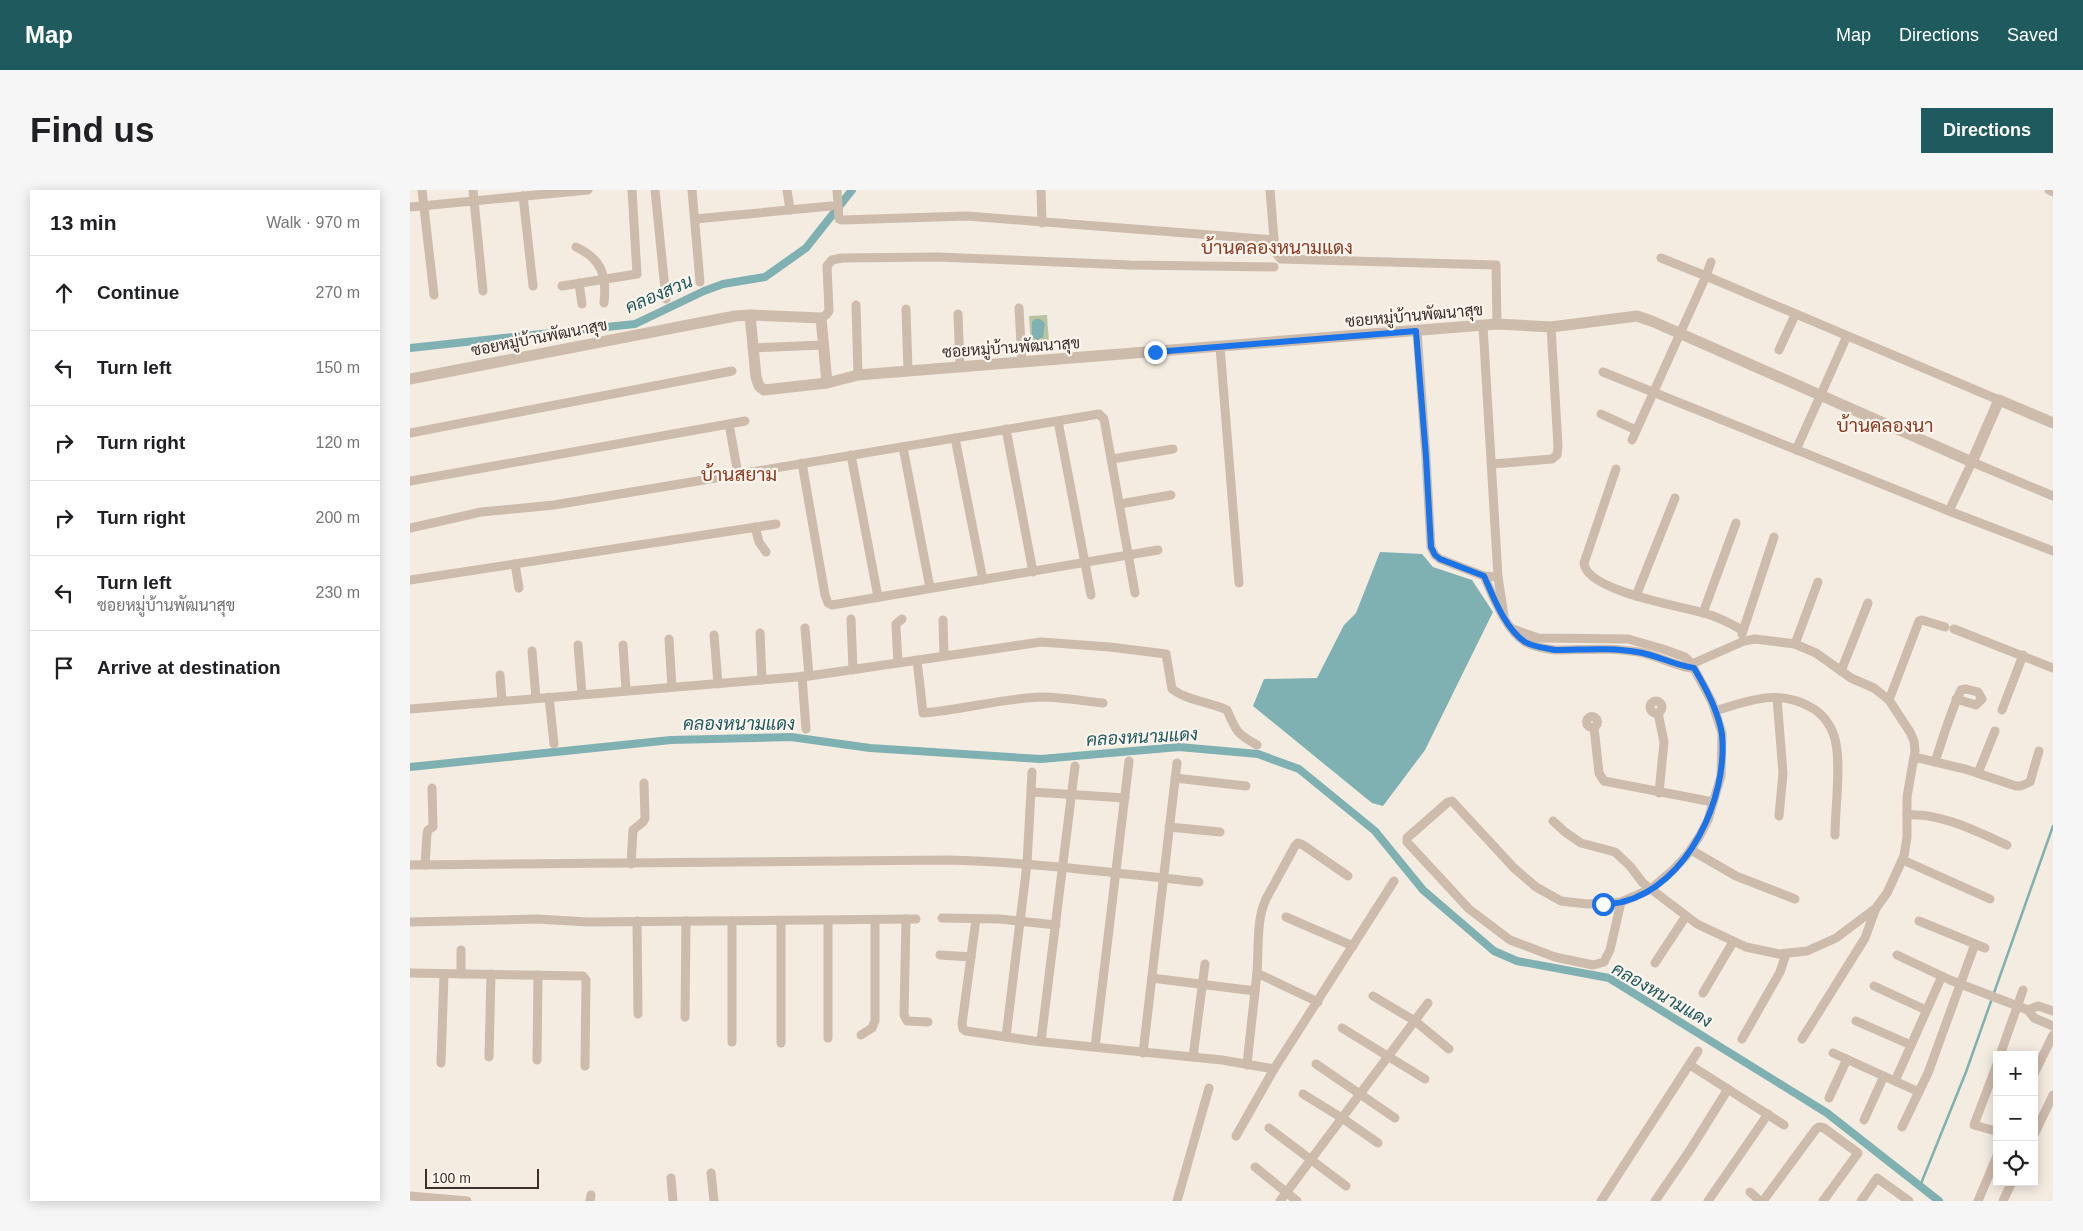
<!DOCTYPE html>
<meta charset="utf-8">
<style>
:root{--surface:#fff;--page:#f6f6f6;--text:#202124;--muted:#757577;--line:#e0e0e0;--accent:#1f5a5e}
body{margin:0;font-family:Arial,Sarabun,sans-serif;background:var(--page);color:var(--text)}
.controls{position:absolute;right:15px;bottom:15px;display:grid;overflow:hidden;border-radius:0px;box-shadow:0 2px 12px #0003}
.controls button{width:45px;height:45px;display:grid;place-items:center;padding:0;border:0;border-bottom:1px solid var(--line);background:var(--surface);color:var(--text);font:25px sans-serif}
.scale{position:absolute;left:15px;bottom:12px;width:114px;box-sizing:border-box;padding-left:5px;border:2px solid #3b302b;border-top:0;font-size:14px;line-height:18px;white-space:nowrap;color:#3b302b;-webkit-text-stroke:4px #fbf5ee;paint-order:stroke}
.stop{position:absolute;width:15px;height:15px;margin:-11px;border:4px solid #1a73e8;border-radius:50%;background:#fff}
.stop.end{background:#1a73e8;border-color:#fff;box-shadow:0 1px 5px #0008}
.list{margin:0;padding:0;list-style:none}
h2{display:flex;justify-content:space-between;align-items:center;height:65px;margin:0;padding:0 20px;font-size:21px}
h2 small{font-size:16px;font-weight:400;color:var(--muted)}
.list li{display:grid;grid-template-columns:32px 1fr auto;gap:15px;align-items:center;box-sizing:border-box;height:75px;padding:0 20px;border-top:1px solid var(--line)}
.list b{display:block;font-size:19px;white-space:nowrap}
.list p{margin:0;font-size:16px;white-space:nowrap;color:var(--muted)}
.list em{font-size:16px;font-style:normal;color:var(--muted)}
.icon{flex:none;width:28px;height:28px;fill:none;stroke:currentColor;stroke-width:2;stroke-linecap:round;stroke-linejoin:round}
.map{position:relative;flex:none;width:1643px;height:1011px;overflow:hidden;border-radius:0px}
header{display:flex;align-items:center;gap:30px;box-sizing:border-box;height:70px;padding:0 25px;background:var(--accent);color:#fff}
header strong{font-size:24px}
nav{display:flex;gap:28px;margin-inline-start:auto;font-size:18px}
.intro{display:flex;align-items:center;justify-content:space-between;box-sizing:border-box;height:120px;padding:0 30px}
h1{margin:0;font-size:35px}
.button{padding:12px 22px;border-radius:0px;background:var(--accent);color:#fff;font-size:18px;font-weight:700}
main{display:flex;gap:30px;padding:0 30px}
aside{flex:1;background:var(--surface);border-radius:0px;box-shadow:0 2px 12px #0003}
.map>svg:first-child{display:block}
</style>
<header>
<strong>Map</strong>
<nav><a>Map</a><a>Directions</a><a>Saved</a></nav>
</header>
<div class="intro"><h1>Find us</h1><a class="button">Directions</a></div>
<main>
<aside>
<h2>13 min<small>Walk · 970 m</small></h2>
<ul class="list">
<li><svg class="icon" aria-label="ahead" viewBox="0 0 24 24"><path d="M12 20V5M6 11l6-6 6 6"/></svg><div><b>Continue</b></div><em>270 m</em></li>
<li><svg class="icon" aria-label="left" viewBox="0 0 24 24"><path d="M17 20v-9H6M10 6l-5 5 5 5"/></svg><div><b>Turn left</b></div><em>150 m</em></li>
<li><svg class="icon" aria-label="right" viewBox="0 0 24 24"><path d="M7 20v-9h11M14 6l5 5-5 5"/></svg><div><b>Turn right</b></div><em>120 m</em></li>
<li><svg class="icon" aria-label="right" viewBox="0 0 24 24"><path d="M7 20v-9h11M14 6l5 5-5 5"/></svg><div><b>Turn right</b></div><em>200 m</em></li>
<li><svg class="icon" aria-label="left" viewBox="0 0 24 24"><path d="M17 20v-9H6M10 6l-5 5 5 5"/></svg><div><b>Turn left</b><p>ซอยหมู่บ้านพัฒนาสุข</p></div><em>230 m</em></li>
<li><svg class="icon" aria-label="arrive" viewBox="0 0 24 24"><path d="M6 21V4h12l-3 4 3 4H6"/></svg><div><b>Arrive at destination</b></div></li>
</ul>
</aside>
<div class="map">
<svg width="1643" height="1011" viewBox="0 0 1643 1011">
<rect width="100%" height="100%" fill="#f4ebe1"/>
<polygon fill="#b8c4a0" points="637,125 639,153 621,154 619,126"/>
<g fill="#7fb0b2">
<polygon points="625,129 630,129 635,133 633,147 627,150 622,146 622,132"/>
<polygon points="970,362 1012,364 1023,377 1062,390 1083,422 1015,560 973,616 962,613 843,516 854,489 907,488 934,435 946,423"/>
</g>
<g fill="none" stroke-linecap="round" stroke-linejoin="round">
<polyline stroke="#7fb0b2" stroke-width="2.5" points="1510,996 1556,882 1643,636"/>
<g stroke="#7fb0b2" stroke-width="8">
<polyline points="0,158 225,134 294,101 313,94 355,87 396,58 442,0"/>
<polyline points="0,577 261,550 381,547 460,558 631,569 769,557 848,564 889,579 965,641 1013,700 1084,761 1107,771 1199,788 1417,923 1529,1011"/>
</g>
<g stroke="#cdbbac" stroke-width="9">
<polyline points="12,0 24,105"/>
<polyline points="63,0 73,101"/>
<polyline points="245,0 256,109"/>
<polyline points="282,0 290,92"/>
<polyline points="377,0 380,20"/>
<polyline points="427,0 429,29 432,30 557,26 864,50"/>
<polyline points="631,0 632,33"/>
<polyline points="860,0 865,62 871,69 1086,75 1087,134"/>
<polyline points="1639,0 1643,2"/>
<polyline points="113,6 123,96"/>
<polyline points="0,17 178,0"/>
<polyline points="285,29 421,16"/>
<path d="M166 57C192 69 197 86 194 113"/>
<polyline points="1251,68 1296,86 1301,72"/>
<polyline points="169,93 172,114"/>
<polyline points="152,96 227,84 222,0"/>
<polyline points="446,115 448,185"/>
<polyline points="609,118 612,173"/>
<polyline points="496,119 498,181"/>
<polyline points="548,124 550,178"/>
<polyline points="411,128 416,125 419,121 417,76 422,70 432,68 528,67 720,75 864,77"/>
<polyline points="1073,136 1088,387"/>
<polyline points="1007,141 1016,267 1021,357 1025,365 1030,369 1074,386 1088,387 1094,426"/>
<polyline points="810,157 829,393"/>
<polyline points="342,158 413,155"/>
<polyline points="1369,160 1385,125"/>
<polyline points="1193,182 1539,321 1643,361"/>
<polyline points="1191,224 1226,240"/>
<polyline points="648,231 681,405"/>
<polyline points="319,234 335,231"/>
<polyline points="596,239 623,382"/>
<polyline points="0,243 322,181"/>
<polyline points="545,248 573,390"/>
<polyline points="1222,250 1296,86 1589,210"/>
<polyline points="493,257 520,398"/>
<polyline points="1386,260 1437,146"/>
<polyline points="441,265 468,407"/>
<polyline points="702,269 763,259"/>
<polyline points="392,273 415,405 418,413 422,415 748,360"/>
<polyline points="1082,274 1142,269 1147,265 1148,256 1141,137"/>
<path d="M1206 279 1174 373C1176 401 1271 416 1294 423 1308 427 1320 433 1332 440"/>
<polyline points="0,291 319,234 328,284"/>
<polyline points="710,314 761,305"/>
<polyline points="1539,321 1562,272 1643,306"/>
<polyline points="345,337 349,352 356,362"/>
<polyline points="0,338 71,322 144,315 689,224 694,229 725,403"/>
<polyline points="105,374 109,398"/>
<path d="M1074 386C1083 406 1095 439 1115 452 1124 457 1135 459 1145 460 1173 460 1200 457 1228 462 1246 465 1262 475 1281 478"/>
<polyline points="0,390 366,334"/>
<polyline points="1226,406 1265,308"/>
<polyline points="1293,423 1326,333"/>
<polyline points="441,429 443,480"/>
<polyline points="533,430 534,466"/>
<polyline points="395,438 399,486"/>
<polyline points="1103,439 1128,448 1218,449 1253,459 1275,467 1281,473 1302,512 1312,543 1311,586 1298,630 1289,647 1277,665 1263,680 1241,699 1211,712 1177,714 1151,711 1126,697 1104,678 1042,611 1038,612 997,648 997,652 1059,719 1100,750 1145,767 1183,775 1194,772 1200,760 1211,712"/>
<polyline points="1544,439 1643,478"/>
<polyline points="350,443 352,490"/>
<polyline points="1332,444 1364,347"/>
<polyline points="304,445 308,494"/>
<polyline points="259,449 262,497"/>
<polyline points="1385,454 1408,392"/>
<polyline points="168,455 172,504"/>
<polyline points="213,455 216,500"/>
<polyline points="122,461 126,508"/>
<path d="M507 470 513 523C553 520 592 508 632 507 652 507 673 511 693 513"/>
<polyline points="488,473 486,437 486,434 492,429"/>
<polyline points="1431,481 1458,413"/>
<polyline points="90,485 92,511"/>
<polyline points="392,486 396,539"/>
<polyline points="139,507 144,554"/>
<polyline points="1367,508 1373,583 1369,626"/>
<polyline points="1479,510 1509,431 1512,430 1535,437"/>
<circle cx="1246" cy="517" r="6"/>
<path d="M0 519 399 486 631 452 700 457 756 464 762 499C778 511 800 512 817 520 826 541 826 543 847 555"/>
<polyline points="1592,520 1613,465"/>
<path d="M1305 521C1341 510 1369 498 1404 519 1415 526 1424 540 1426 554 1431 578 1425 619 1425 645"/>
<polyline points="1248,523 1254,552 1249,603"/>
<circle cx="1182" cy="532" r="5.5"/>
<polyline points="1184,537 1189,583 1194,591 1303,612"/>
<polyline points="1504,567 1555,579 1606,596 1611,596 1620,592 1629,561"/>
<path d="M1525 572C1533 548 1540 523 1551 500L1556 499 1568 502 1572 509 1566 515 1546 509"/>
<polyline points="1568,583 1585,541"/>
<polyline points="765,588 836,596"/>
<polyline points="622,602 715,608"/>
<path d="M1497 625C1529 622 1568 642 1597 655"/>
<polyline points="1143,631 1155,642 1171,653 1205,662 1220,676 1233,693 1287,734 1336,757 1369,764 1397,761 1426,748 1466,718 1477,703 1494,666 1497,647 1497,607 1505,561 1504,551 1500,542 1479,510 1464,498 1441,488 1406,463 1385,454 1345,449 1334,451 1275,477"/>
<polyline points="759,637 810,642"/>
<polyline points="1281,660 1326,686 1385,709"/>
<polyline points="1493,670 1580,709"/>
<polyline points="221,674 223,640 233,632 235,628 234,593"/>
<path d="M0 675 537 670C622 672 705 683 789 692"/>
<polyline points="15,675 17,644 18,640 23,637 22,598"/>
<polyline points="876,727 943,756"/>
<polyline points="532,728 590,729 646,735"/>
<polyline points="496,729 494,825 497,831 518,832"/>
<polyline points="566,729 552,834 553,839 556,841 624,851 812,870 864,879"/>
<polyline points="227,731 228,824"/>
<polyline points="322,731 322,852"/>
<polyline points="371,731 371,853"/>
<polyline points="418,731 418,848"/>
<polyline points="1509,731 1575,758"/>
<polyline points="0,732 127,729 178,732 506,729"/>
<polyline points="530,765 561,767"/>
<polyline points="1487,765 1540,790 1618,820"/>
<polyline points="1245,773 1276,726"/>
<polyline points="0,783 173,786 176,790 175,876"/>
<polyline points="847,783 908,812"/>
<polyline points="51,784 51,760"/>
<polyline points="742,788 845,801"/>
<polyline points="1464,796 1516,820"/>
<polyline points="1293,803 1323,752"/>
<polyline points="963,806 1005,831 1039,859"/>
<polyline points="1643,821 1628,816 1618,820 1624,828 1643,836"/>
<polyline points="275,827 276,731"/>
<polyline points="1446,831 1501,855"/>
<polyline points="932,838 1015,889"/>
<polyline points="451,845 462,838 465,831 465,731"/>
<polyline points="596,847 617,674 622,582"/>
<polyline points="1332,849 1370,782 1376,764"/>
<polyline points="1392,849 1455,748 1466,718"/>
<polyline points="631,851 665,576"/>
<polyline points="685,857 719,571"/>
<polyline points="733,863 767,573"/>
<polyline points="1423,863 1509,902"/>
<polyline points="1590,865 1613,800"/>
<polyline points="79,867 81,784"/>
<polyline points="783,867 795,774"/>
<polyline points="127,870 128,785"/>
<polyline points="31,873 34,784"/>
<polyline points="906,874 985,928"/>
<path d="M837 875C840 844 844 813 847 782 849 758 846 730 856 709L885 656 888 653 893 655 938 686"/>
<polyline points="1280,875 1374,935"/>
<polyline points="1624,884 1643,845"/>
<polyline points="1485,891 1532,786"/>
<polyline points="893,904 932,928 968,953"/>
<polyline points="1419,908 1437,869"/>
<polyline points="1454,930 1474,886"/>
<polyline points="1492,937 1518,883 1565,754"/>
<polyline points="859,938 936,996"/>
<polyline points="1582,940 1564,935 1587,874"/>
<polyline points="1624,945 1643,905"/>
<polyline points="826,946 864,879 984,691"/>
<polyline points="845,977 887,1011"/>
<polyline points="301,983 304,1011"/>
<polyline points="261,988 263,1011"/>
<polyline points="1340,1002 1350,1011"/>
<polyline points="0,1006 57,1011"/>
<polyline points="180,1011 181,1005"/>
<polyline points="767,1011 799,898"/>
<polyline points="870,1011 1018,813"/>
<polyline points="1191,1011 1288,861"/>
<polyline points="1245,1011 1280,960 1318,899"/>
<polyline points="1298,1011 1358,924"/>
<polyline points="1353,1011 1406,939 1409,937 1414,938 1448,963 1413,1011"/>
<polyline points="1451,1011 1467,988 1499,1011"/>
<polyline points="1568,1011 1587,966"/>
<polyline points="1593,1011 1602,992"/>
</g>
<g stroke="#cdbbac" stroke-width="11">
<polyline points="340,125 346,187 349,196 354,200 417,193 448,185 1087,134 1141,137 1227,126 1244,132 1562,272 1589,210 1643,233"/>
<polyline points="0,189 325,126 340,125 411,128 417,193"/>
</g>
</g>
<g fill="none" stroke-linecap="round" stroke-linejoin="round">
<path stroke="#1a73e8" stroke-width="6" d="M745 162 1006 141 1016 267 1021 357 1025 365 1030 369 1074 386C1083 406 1095 439 1115 452 1124 457 1135 458 1145 460 1173 460 1200 457 1227 462 1247 465 1264 475 1284 478 1296 498 1309 522 1312 545 1318 608 1278 696 1212 712 1206 714 1199 713 1193 714"/>
</g>
<g text-anchor="middle" stroke-width="4.5" stroke-linejoin="round" paint-order="stroke">
<g font-size="16" fill="#3b302b" stroke="#fbf5ee">
<text transform="translate(1004 125) rotate(-5)" y="6">ซอยหมู่บ้านพัฒนาสุข</text>
<text transform="translate(129 147) rotate(-11)" y="6">ซอยหมู่บ้านพัฒนาสุข</text>
<text transform="translate(601 157) rotate(-4)" y="6">ซอยหมู่บ้านพัฒนาสุข</text>
</g>
<g font-size="18" font-style="italic" fill="#1f5a5e" stroke="#fbf5ee">
<text transform="translate(249 104) rotate(-23)" y="6">คลองสวน</text>
<text x="329" y="540">คลองหนามแดง</text>
<text transform="translate(732 547) rotate(-3)" y="6">คลองหนามแดง</text>
<text transform="translate(1252 805) rotate(30)" y="6">คลองหนามแดง</text>
</g>
<g font-size="19" fill="#8c3b22" stroke="#fbf5ee">
<text x="867" y="64">บ้านคลองหนามแดง</text>
<text x="1475" y="242">บ้านคลองนา</text>
<text x="329" y="291">บ้านสยาม</text>
</g>
</g>
</svg>
<div class="controls">
<button>+</button>
<button>−</button>
<button><svg class="icon" aria-label="locate" viewBox="0 0 24 24"><circle cx="12" cy="12" r="6"/><path d="M12 2v4M12 18v4M2 12h4M18 12h4"/></svg></button>
</div>
<div class="scale">100 m</div>
<div class="stop" style="left:1193px;top:714px"></div>
<div class="stop end" style="left:745px;top:162px"></div>
</div>
</main>
